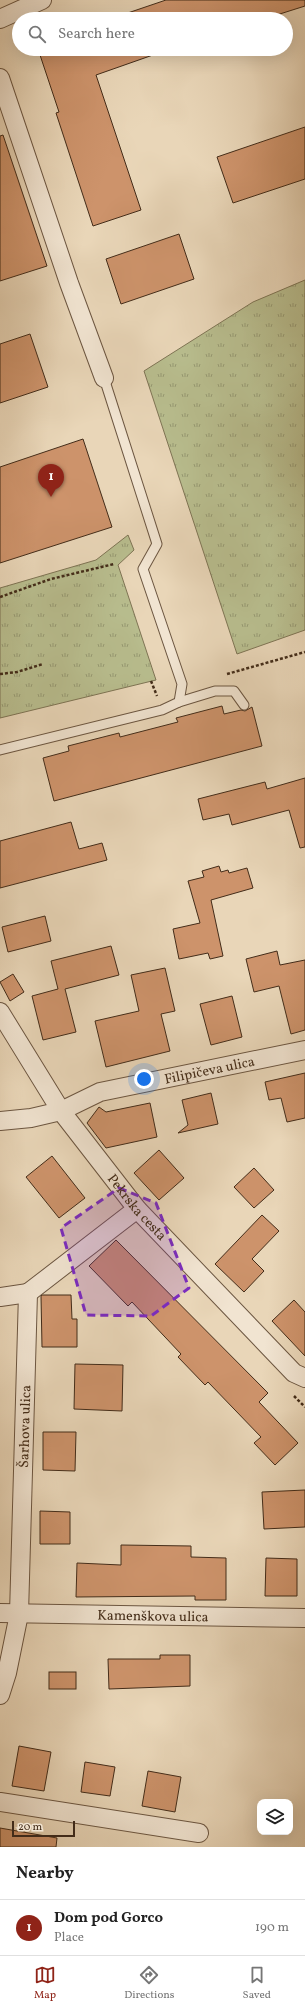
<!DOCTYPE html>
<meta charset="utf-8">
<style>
:root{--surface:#fff;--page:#f2f2f2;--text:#222;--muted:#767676;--line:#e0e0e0;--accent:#8f2418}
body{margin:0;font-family:Vollkorn,serif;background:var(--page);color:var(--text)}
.controls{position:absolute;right:12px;bottom:12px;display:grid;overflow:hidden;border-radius:8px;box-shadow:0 4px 16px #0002}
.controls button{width:36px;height:36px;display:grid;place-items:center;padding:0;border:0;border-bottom:1px solid var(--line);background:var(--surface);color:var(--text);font:20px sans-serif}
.scale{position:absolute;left:12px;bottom:10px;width:63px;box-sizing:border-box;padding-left:4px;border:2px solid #432c19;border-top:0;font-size:11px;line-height:14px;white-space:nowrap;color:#432c19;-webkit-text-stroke:3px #f1e4d1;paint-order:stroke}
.you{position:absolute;left:144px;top:1079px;width:14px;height:14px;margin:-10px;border:3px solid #fff;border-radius:50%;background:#1a73e8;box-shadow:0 0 0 6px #1a73e833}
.badge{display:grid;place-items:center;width:26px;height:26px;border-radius:50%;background:var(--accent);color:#fff;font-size:13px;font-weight:700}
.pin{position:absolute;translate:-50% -33px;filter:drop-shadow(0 1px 2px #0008)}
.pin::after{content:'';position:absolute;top:21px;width:14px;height:12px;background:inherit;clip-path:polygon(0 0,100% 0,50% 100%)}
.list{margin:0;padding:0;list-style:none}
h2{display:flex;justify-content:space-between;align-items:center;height:52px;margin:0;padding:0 16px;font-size:17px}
h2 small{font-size:13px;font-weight:400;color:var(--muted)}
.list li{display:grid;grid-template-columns:26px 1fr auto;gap:12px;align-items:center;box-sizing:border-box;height:56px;padding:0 16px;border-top:1px solid var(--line)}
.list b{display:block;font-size:15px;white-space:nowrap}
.list p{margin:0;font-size:13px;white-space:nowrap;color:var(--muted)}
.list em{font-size:13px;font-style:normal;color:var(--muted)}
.icon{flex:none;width:22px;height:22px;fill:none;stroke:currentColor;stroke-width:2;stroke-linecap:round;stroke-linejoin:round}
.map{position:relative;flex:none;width:305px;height:1847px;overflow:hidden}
.search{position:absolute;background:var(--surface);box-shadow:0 4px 16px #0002;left:12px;right:12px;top:12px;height:44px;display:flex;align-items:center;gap:10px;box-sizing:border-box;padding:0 14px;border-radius:22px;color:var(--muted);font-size:15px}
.sheet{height:108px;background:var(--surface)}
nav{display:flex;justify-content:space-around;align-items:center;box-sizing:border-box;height:56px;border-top:1px solid var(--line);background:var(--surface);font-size:11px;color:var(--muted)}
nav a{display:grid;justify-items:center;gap:2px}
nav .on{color:var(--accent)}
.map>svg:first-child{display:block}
</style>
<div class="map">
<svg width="305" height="1847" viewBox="0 0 305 1847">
<defs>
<pattern id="grass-tufts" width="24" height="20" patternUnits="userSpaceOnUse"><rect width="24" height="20" fill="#b8bd8e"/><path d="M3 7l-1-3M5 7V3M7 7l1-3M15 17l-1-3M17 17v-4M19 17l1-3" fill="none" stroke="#979a73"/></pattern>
</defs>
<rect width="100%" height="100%" fill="#e9d6b8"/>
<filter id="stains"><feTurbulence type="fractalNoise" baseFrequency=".005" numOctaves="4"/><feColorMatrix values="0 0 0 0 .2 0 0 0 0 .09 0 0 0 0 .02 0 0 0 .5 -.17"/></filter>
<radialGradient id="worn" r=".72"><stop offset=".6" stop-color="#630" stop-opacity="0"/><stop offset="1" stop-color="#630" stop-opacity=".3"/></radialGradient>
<g fill="url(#grass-tufts)" stroke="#7e7454">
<polygon points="305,280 305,630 237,654 144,371 253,302"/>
<polygon points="128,535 134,550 118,565 156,680 0,718 0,588 96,560"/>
</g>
<g fill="#cd936b" stroke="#432c19">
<polygon points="166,0 305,0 305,6 264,19 110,19"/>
<polygon points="38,49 170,49 96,75 141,210 93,226 56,113 59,112"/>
<polygon points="305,127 305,179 233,203 217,157"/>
<polygon points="3,135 47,266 0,281 0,136"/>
<polygon points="179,234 194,279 121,304 106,259"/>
<polygon points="30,334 48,387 0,403 0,344"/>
<polygon points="83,439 112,527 0,563 0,467"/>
<polygon points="222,706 224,714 241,710 245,711 252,707 262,746 54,801 43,758 69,751 68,746 119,733 120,737 178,722 176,718"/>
<polygon points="305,778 305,847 300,848 289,810 232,825 229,814 203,820 198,799 265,782 267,789"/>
<polygon points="71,822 79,849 102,843 107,860 0,888 0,841"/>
<polygon points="219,866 221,872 228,870 229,873 247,868 253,888 211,900 223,956 210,959 208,953 179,959 173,929 200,923 188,881 204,877 202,871"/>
<polygon points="45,916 51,941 8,952 2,927"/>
<polygon points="111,946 119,975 65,989 76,1032 43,1040 32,996 58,989 51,961"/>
<polygon points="277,951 280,965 305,960 305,1030 291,1034 279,986 254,992 246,959"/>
<polygon points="165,968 175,1011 161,1014 170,1051 106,1067 95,1021 139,1011 131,975"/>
<polygon points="13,974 24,992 10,1001 0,982"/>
<polygon points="232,996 242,1037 211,1045 200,1004"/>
<polygon points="305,1073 305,1118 287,1122 281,1098 269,1100 265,1082"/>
<polygon points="211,1093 218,1124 178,1133 188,1125 182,1100"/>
<polygon points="150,1103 157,1137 106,1148 87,1123 99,1107 106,1112"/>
<polygon points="159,1150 184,1178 159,1200 134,1173"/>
<polygon points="52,1156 85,1198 59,1218 26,1177"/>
<polygon points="254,1168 274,1190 254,1208 234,1187"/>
<polygon points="262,1215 279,1231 252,1259 264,1271 244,1292 215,1264"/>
<polygon points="116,1240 268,1393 259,1402 298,1443 275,1465 254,1443 261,1437 208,1382 205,1385 178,1357 181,1354 132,1302 128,1306 89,1266"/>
<polygon points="42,1295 71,1295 72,1319 77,1319 77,1347 42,1347 41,1296"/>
<polygon points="294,1300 305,1312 305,1356 272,1321"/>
<polygon points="75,1364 123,1365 122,1411 74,1409"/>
<polygon points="43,1432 76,1432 75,1471 43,1470"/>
<polygon points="305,1490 305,1527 264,1529 262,1492"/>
<polygon points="40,1511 70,1512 70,1544 40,1544"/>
<polygon points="121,1545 191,1546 191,1557 226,1558 226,1600 195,1600 195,1596 76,1597 77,1563 121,1565"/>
<polygon points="266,1558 297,1559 297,1596 265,1596"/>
<polygon points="160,1655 190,1655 190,1686 109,1689 108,1659 160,1659"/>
<rect x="49" y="1672" width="27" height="17"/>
<polygon points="19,1746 51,1752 44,1791 12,1786"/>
<polygon points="85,1762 115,1767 110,1796 81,1792"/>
<polygon points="148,1771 181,1777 175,1812 142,1806"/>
<polygon points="0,1828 57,1838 56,1847 0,1847"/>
</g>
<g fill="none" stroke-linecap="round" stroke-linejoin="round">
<defs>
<g id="lane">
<polyline points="179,702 215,691 234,691 244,705"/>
<polyline points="0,750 162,710 179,702 182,684 143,569 157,544 104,378"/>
</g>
<g id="street">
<polyline points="0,19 42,0"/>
<polyline points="0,78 69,283 104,378"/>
<path id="s1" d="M0 1012 61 1111 137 1209 294 1373 305 1378"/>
<path id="s2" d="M0 1121 31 1118 61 1111 100 1092 305 1050"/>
<polyline points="28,1293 137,1209"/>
<polyline points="0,1297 28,1293"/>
<path id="s3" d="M0 1613 305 1618"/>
<path id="s4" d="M0 1695 7 1673 19 1614 28 1293"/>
<polyline points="0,1802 199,1833"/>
</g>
</defs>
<use href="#lane" stroke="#6c5641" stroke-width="11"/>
<use href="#street" stroke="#6c5641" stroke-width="20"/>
<g stroke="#432c19" stroke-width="2.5" stroke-dasharray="3 2" stroke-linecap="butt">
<polyline points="0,597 51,579 114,564"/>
<polyline points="0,674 17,672 43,664"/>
<polyline points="227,674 305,652"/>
<polyline points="151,681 157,696"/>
<polyline points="294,1396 305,1407"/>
</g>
<use href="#lane" stroke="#f1e4d1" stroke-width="9"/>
<use href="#street" stroke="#f1e4d1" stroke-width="18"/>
</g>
<path fill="#7b2cbf" fill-opacity="0.2" stroke="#7b2cbf" stroke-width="3" stroke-dasharray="8 5" stroke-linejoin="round" d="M119 1188 156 1203 189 1288 151 1316 86 1315 61 1228Z"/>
<g text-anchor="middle" stroke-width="3" stroke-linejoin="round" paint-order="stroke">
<g font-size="14" fill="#432c19" stroke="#f1e4d1">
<text dy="5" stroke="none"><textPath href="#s2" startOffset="217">Filipičeva ulica</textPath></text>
<text dy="5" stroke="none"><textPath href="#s1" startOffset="239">Pekrska cesta</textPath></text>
<text dy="5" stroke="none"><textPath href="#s4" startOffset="271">Šarhova ulica</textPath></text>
<text dy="5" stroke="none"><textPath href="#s3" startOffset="153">Kamenškova ulica</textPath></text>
</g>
</g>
<rect width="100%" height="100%" filter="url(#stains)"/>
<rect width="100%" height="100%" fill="url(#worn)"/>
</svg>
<div class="controls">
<button><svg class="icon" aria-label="layers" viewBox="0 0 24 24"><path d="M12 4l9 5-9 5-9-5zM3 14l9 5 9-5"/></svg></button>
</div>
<div class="scale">20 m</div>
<div class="you"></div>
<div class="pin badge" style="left:51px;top:497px">1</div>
<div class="search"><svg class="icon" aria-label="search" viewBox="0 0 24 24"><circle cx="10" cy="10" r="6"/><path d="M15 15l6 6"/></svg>Search here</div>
</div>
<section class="sheet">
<h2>Nearby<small></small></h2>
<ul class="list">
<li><span class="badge">1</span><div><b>Dom pod Gorco</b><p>Place</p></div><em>190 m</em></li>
</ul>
</section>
<nav>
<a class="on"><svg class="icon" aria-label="map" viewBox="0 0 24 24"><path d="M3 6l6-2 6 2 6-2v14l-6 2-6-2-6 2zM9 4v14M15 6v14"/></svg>Map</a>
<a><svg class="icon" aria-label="directions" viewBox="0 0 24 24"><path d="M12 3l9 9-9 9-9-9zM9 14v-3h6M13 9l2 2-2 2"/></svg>Directions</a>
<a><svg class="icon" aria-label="saved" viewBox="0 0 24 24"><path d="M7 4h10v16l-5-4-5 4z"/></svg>Saved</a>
</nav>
